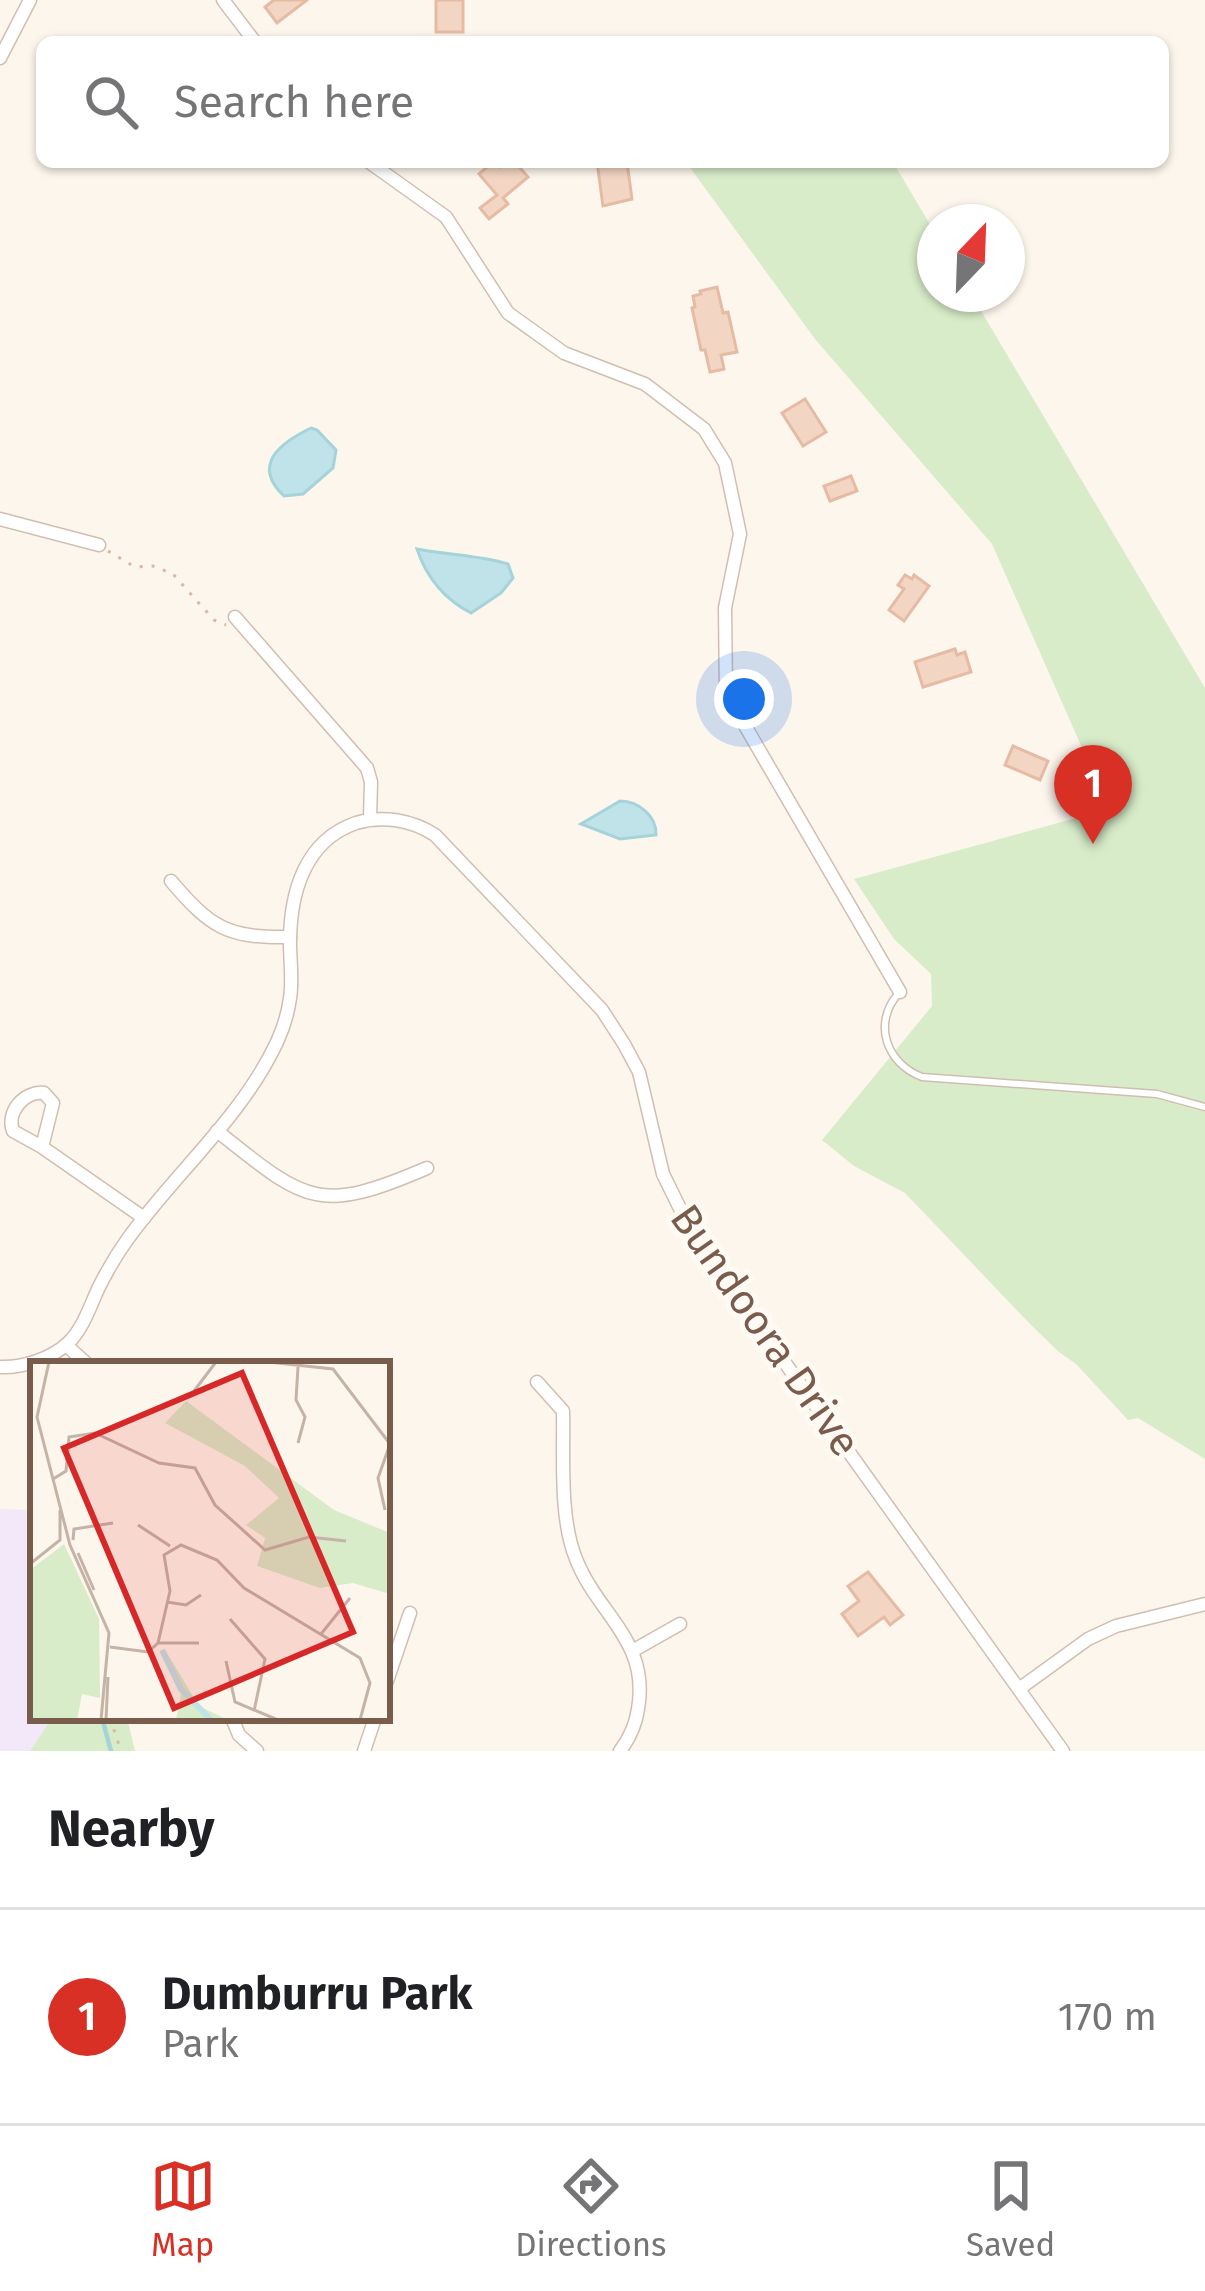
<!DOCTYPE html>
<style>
:root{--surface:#fff;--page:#f6f6f6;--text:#202124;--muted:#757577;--line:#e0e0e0;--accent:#d93025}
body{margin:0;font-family:"Fira Sans",sans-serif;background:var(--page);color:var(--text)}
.compass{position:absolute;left:917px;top:204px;width:108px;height:108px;border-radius:50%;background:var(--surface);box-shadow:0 3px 9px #0004;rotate:23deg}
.you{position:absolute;left:744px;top:699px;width:42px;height:42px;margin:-30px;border:9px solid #fff;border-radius:50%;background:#1a73e8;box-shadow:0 0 0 18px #1a73e833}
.badge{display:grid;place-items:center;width:78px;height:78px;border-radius:50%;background:var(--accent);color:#fff;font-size:39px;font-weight:700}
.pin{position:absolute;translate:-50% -99px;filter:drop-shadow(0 3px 6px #0008)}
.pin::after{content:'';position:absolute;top:63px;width:42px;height:36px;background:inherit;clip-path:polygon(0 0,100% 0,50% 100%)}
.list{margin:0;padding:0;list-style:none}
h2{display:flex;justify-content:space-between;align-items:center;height:156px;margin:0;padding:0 48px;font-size:51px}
h2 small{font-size:39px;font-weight:400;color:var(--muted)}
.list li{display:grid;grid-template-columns:78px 1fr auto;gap:36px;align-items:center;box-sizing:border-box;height:216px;padding:0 48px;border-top:3px solid var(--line)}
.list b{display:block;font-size:45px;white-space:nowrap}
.list p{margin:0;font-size:39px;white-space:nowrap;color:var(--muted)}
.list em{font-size:39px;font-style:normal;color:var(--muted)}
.icon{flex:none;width:66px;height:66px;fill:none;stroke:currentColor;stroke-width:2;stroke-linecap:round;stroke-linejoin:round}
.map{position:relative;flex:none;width:1205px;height:1751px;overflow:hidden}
.search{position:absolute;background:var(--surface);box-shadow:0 3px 9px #0004;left:36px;right:36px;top:36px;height:132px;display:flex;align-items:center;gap:30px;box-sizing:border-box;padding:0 42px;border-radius:18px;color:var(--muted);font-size:45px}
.sheet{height:372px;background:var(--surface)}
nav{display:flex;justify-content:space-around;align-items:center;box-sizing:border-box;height:168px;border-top:3px solid var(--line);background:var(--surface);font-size:33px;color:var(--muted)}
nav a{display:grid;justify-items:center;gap:6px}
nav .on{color:var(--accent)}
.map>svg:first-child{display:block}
</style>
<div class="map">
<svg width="1205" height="1751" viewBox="0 0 1205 1751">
<rect width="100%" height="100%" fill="#fdf6ec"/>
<polygon fill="#f3e8fa" points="0,1509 33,1510 33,1718 52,1718 30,1751 0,1751"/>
<g fill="#d8ecc9">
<polygon points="686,162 893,162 935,233 935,294 971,294 1205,688 1205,1459 1138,1418 1128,1420 1076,1364 1059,1352 1030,1324 905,1193 854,1166 822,1140 932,1006 931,974 894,939 854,879 1109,809 992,544 815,339"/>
<polygon points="52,1718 127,1718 135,1751 30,1751"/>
</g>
<g fill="#bfe3e8" stroke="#a5d3da" stroke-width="3">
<path d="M311 428 317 430 336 450 333 468 303 494 284 496C251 465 280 443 311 428Z"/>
<path d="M417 549C447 555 478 555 508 564L513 578 501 593 471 613C444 599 426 576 417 549Z"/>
<path d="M620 801C638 801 657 816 656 835L620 839 581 824Z"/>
</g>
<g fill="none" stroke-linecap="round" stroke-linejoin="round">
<polyline stroke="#a5d3da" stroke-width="4.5" points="102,1718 111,1751"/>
</g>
<g fill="#f3d5c3" stroke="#e6bba3" stroke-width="3">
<polygon points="274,0 307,0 277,23 265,7"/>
<rect x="436" y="0" width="27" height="32"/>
<polygon points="493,162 500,167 505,162 515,162 528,177 503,198 508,204 489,219 480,208 497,195 479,174"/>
<polygon points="597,162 627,162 632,199 603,206"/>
<polygon points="717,287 723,313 728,312 737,352 721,355 724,369 710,372 705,350 701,350 692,308 695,307 693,296 701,294 700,291"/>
<polygon points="805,399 826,432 803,446 782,413"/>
<polygon points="851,476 857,491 830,501 824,486"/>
<polygon points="905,575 912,579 914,575 929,586 904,621 889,610 904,589 898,585"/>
<polygon points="955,649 957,655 965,652 971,672 923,687 915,662"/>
<polygon points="1013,746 1048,761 1040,780 1005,765"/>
<polygon points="868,1572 903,1615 890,1625 884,1617 858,1636 842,1614 859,1601 848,1586"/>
</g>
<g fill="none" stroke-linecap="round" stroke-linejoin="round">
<defs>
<path id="service" d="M898 994C872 1024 887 1064 922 1077L1157 1094 1205 1107"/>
<g id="minor">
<polyline points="223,0 255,42"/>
<polyline points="0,58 30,0"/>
<polyline points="369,162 446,217 508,313 564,353 645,384 704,429 725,463 740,534 725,608 726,693 900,992"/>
<polyline points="0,519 99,545"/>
<polyline points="235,617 367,768 371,782 370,819"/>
<path d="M171 881C211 928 227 938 290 937"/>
<path d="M217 1131C306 1202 318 1215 427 1168"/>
<path d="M42 1147 53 1103 44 1093C24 1091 6 1112 13 1131L42 1147 144 1218"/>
<polyline points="66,1345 87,1364"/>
<path d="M0 1367C22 1368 51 1359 68 1343 83 1329 90 1306 99 1287 107 1271 117 1254 127 1240 175 1173 242 1117 277 1042 283 1029 288 1013 290 998 293 981 290 961 290 943 290 894 304 841 356 823 383 815 412 820 435 835L602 1010 624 1044 639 1072 663 1174 692 1233 1063 1751"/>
<path d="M537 1382 563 1411C564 1457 559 1517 576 1559 598 1615 650 1641 638 1709 636 1724 629 1739 620 1751"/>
<polyline points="634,1650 680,1624"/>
<polyline points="387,1681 410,1613"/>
<polyline points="1019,1689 1088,1639 1116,1626 1205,1604"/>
<polyline points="232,1718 239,1735 257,1751"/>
<polyline points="364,1751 375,1718"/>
</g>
</defs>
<use href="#service" stroke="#d1beb0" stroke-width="9"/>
<use href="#minor" stroke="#d1beb0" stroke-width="15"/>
<g stroke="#d9b8a5" stroke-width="3" stroke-dasharray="3 9" stroke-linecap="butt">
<polyline points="108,551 135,567 153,566 173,574 214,620 226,625"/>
<polyline points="110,1718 121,1751"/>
</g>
<use href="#service" stroke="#fff" stroke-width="6"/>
<use href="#minor" stroke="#fff" stroke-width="12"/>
</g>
<g text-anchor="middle" stroke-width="10" stroke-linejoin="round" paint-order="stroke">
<g font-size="42" fill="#7a5c4d" stroke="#fffaf3">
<text transform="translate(766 1330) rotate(55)" y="15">Bundoora Drive</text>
</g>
</g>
<g transform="translate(30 1361)">
<rect width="360" height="360" fill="#fdf6ec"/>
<path d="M156 40 304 149 360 172V233L323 222 290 227 227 205 235 177 216 164 249 137 215 105 135 62ZM34 183 69 258 70 337 52 333 47 359H0V209ZM134 287 169 345 198 359H146L151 333Z" fill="#d8ecc9"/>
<path fill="none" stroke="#bfe3e8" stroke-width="6" d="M132 289 151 328 181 359"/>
<path fill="none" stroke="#c5b3a7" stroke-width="3" d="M19 1 7 56 40 184 79 272 71 359M238 1 303 8 360 83M164 30 186 1M268 82 275 56 266 39 268 6M23 118 36 110 39 76 65 72 129 102 165 107 185 144 235 189 279 176 316 180M355 149 348 117 360 83M108 164 140 185M43 179 44 168 83 162M48 192 64 229M0 203 30 179V149M137 241 156 244 171 234M200 258 235 298 224 350M291 273 320 237M128 282H169M80 286 118 291 128 282 140 230 134 194 151 184 187 199 214 227 330 297 340 322 330 359M196 300 205 341 248 359M76 359 78 316"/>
<path fill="#d62828" fill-opacity="0.15" stroke="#d62828" stroke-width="6" d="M212 12 323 271 144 347 34 87Z"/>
<rect width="360" height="360" fill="none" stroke="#7a5c4d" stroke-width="6"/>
</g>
</svg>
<svg class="compass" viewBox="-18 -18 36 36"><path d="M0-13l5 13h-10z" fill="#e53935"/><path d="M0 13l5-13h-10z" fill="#757577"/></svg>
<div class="you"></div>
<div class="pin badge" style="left:1093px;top:844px">1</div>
<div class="search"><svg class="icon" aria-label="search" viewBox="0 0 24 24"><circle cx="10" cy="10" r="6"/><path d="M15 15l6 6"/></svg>Search here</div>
</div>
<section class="sheet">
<h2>Nearby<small></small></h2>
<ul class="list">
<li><span class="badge">1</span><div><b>Dumburru Park</b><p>Park</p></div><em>170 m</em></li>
</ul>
</section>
<nav>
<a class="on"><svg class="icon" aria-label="map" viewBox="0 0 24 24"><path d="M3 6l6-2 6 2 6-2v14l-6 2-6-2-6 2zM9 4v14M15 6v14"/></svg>Map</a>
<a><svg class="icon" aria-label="directions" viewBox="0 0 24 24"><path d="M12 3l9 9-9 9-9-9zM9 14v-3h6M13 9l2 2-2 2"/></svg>Directions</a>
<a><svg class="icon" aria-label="saved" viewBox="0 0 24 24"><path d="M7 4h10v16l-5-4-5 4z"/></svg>Saved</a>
</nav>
